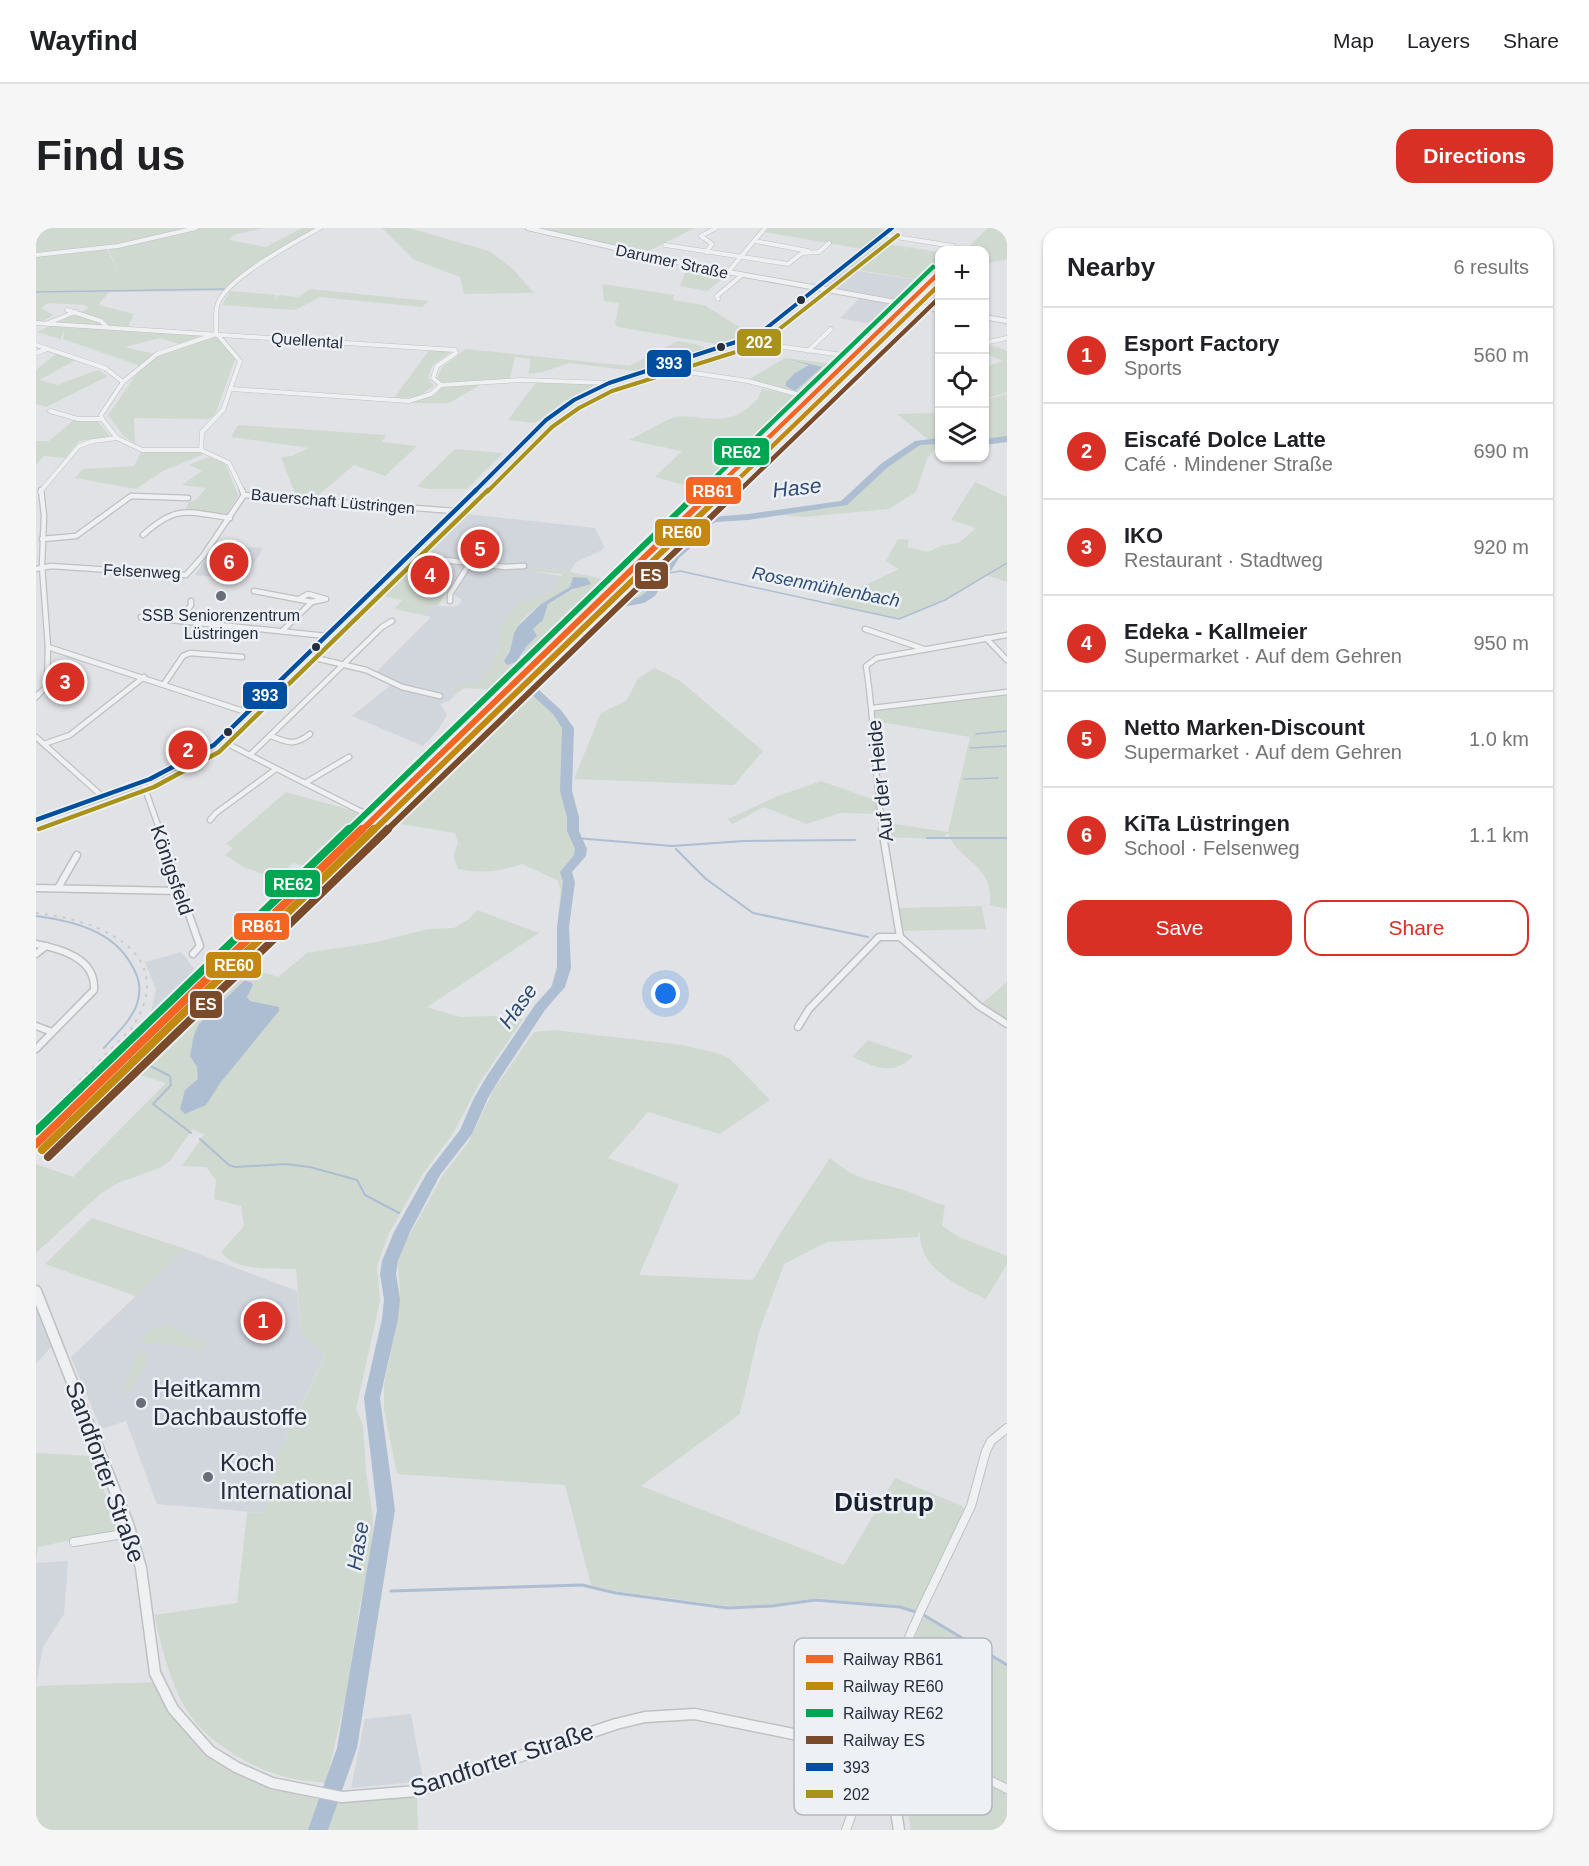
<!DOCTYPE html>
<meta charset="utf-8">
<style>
:root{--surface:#fff;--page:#f6f6f6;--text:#202124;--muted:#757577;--line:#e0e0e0;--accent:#d93025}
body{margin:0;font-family:Helvetica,sans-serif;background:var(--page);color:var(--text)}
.controls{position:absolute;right:18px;top:18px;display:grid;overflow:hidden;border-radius:12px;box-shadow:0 2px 4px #0004}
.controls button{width:54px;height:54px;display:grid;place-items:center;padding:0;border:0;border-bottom:2px solid var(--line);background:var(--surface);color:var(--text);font:30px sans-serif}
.you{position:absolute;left:630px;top:766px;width:21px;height:21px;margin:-15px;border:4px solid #fff;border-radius:50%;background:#1a73e8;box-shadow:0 0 0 9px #1a73e833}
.badge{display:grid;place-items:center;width:39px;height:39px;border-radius:50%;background:var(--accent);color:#fff;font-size:20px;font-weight:700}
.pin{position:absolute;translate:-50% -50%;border:3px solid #fff;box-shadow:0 2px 6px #0006}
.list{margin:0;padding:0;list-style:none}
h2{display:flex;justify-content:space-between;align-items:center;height:78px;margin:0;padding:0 24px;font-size:26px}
h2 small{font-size:20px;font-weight:400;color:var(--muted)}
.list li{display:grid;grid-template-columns:39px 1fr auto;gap:18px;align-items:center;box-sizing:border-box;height:96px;padding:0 24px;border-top:2px solid var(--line)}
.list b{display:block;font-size:22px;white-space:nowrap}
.list p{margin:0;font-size:20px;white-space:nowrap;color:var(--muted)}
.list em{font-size:20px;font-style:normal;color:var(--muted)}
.actions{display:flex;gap:12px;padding:18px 24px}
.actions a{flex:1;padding:14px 0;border:2px solid var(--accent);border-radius:18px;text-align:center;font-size:21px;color:var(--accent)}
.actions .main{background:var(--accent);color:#fff}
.icon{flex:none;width:33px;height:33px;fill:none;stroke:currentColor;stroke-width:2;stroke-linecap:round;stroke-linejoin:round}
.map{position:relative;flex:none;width:971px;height:1602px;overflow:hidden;border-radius:18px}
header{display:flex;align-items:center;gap:36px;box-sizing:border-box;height:84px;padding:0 30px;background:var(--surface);border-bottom:2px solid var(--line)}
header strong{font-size:28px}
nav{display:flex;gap:33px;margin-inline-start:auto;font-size:21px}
.intro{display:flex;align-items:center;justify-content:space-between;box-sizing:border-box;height:144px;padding:0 36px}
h1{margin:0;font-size:42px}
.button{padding:15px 27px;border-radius:18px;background:var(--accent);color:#fff;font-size:21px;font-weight:700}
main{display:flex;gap:36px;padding:0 36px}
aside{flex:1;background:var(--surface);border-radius:18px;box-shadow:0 2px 4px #0004}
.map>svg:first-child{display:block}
</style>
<header>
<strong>Wayfind</strong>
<nav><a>Map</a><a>Layers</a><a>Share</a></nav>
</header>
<div class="intro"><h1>Find us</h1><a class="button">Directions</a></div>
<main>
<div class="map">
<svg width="971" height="1602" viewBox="0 0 971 1602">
<rect width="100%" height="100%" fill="#e0e2e5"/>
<g fill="#d1d5dc">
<polygon points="811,41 886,53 864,73 786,60"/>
<polygon points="824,70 855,76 836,96 804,90"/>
<polygon points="687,246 695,248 342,588 335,585"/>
<polygon points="422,285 559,300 568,318 566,322 540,334 534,344 498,340 494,343 526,348 519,362 483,374 465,397 461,425 443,456 427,455 415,461 419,467 413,473 404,476 411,487 402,502 387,518 316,488 360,453 341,447 342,442 395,389 387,387 396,377 417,379 423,377 426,372 418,367 435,339 443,338 430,333 416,356 358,349"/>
<polygon points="180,316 227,320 208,351 159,347"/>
<polygon points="145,724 160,743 114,788 120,761 109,734"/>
<polygon points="150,1021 261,1063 265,1105 289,1127 240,1231 229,1285 121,1276 90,1193 65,1201 35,1129"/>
<polygon points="1,1080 15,1119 0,1136 0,1082"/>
<polygon points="32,1333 28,1386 7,1419 0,1456 0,1335"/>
<polygon points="375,1486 387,1551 378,1554 315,1560 329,1491"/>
</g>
<g fill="#d0d9d0" fill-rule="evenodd">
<polygon points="0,0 228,0 197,7 193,12 230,19 266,0 281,0 228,32 230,33 190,63 73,64 62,77 98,86 90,104 92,102 172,106 143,116 124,110 89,119 119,126 180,105 203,131 199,131 179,187 173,191 98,190 99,216 88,208 72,187 102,144 102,137 27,111 28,101 25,111 1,104 53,80 49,77 12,75 5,80 17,87 6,94 0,94 0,28 71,21 83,46 72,20 0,27"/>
<polygon points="346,0 373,0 453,23 476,40 498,65 428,66 424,49 378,32"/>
<polygon points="497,0 659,0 606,26"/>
<polygon points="733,0 841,0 850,2 826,21 729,4"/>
<polygon points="952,0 971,0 971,31 949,36 948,22 929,22"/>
<polygon points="844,15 871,19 861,28 872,19 903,24 903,33 883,52 812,40"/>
<polygon points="652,38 692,46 671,63 644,58"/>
<polygon points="566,56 638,67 637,72 668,77 713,105 681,116 582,99 579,96 583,75 568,73"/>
<polygon points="274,61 393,73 386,79 284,69 259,82 186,77 194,63 240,67 239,73 242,67 262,69"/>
<polygon points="858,92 861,93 825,130 796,155 788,171 778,184 759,190"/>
<polygon points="642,113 660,116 670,121 599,143 533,135 507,144 493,146 494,131 479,129 474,151 410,155 404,154 401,150 406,139 430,121 593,138"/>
<polygon points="955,117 971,123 971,164 949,171 949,139 967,133 949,126 949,121"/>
<polygon points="394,121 416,123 396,138 392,150 398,158 381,169 358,170"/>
<polygon points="21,125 40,132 3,152 21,157 62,142 72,148 10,179 0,176 0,142"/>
<path d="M749 130 799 136 667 262 619 249 646 223 593 212C600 209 634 190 638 189 667 186 687 200 713 179 720 173 723 170 726 161L761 168 762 166 712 152Z"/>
<polygon points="501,153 562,156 527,174 499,195 472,192"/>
<polygon points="447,155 413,175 374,175 399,167 407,158"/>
<polygon points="971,166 971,211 949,214 949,172"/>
<path d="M903 185V216L891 231 880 264 853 281 768 289 734 286C752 281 794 284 808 275 835 257 860 216 894 213L861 186Z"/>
<polygon points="38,192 61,193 74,208 43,213 29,230 8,228 0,237 0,213 13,213"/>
<polygon points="202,197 350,207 346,214 381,218 349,248 318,237 279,270 260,268 245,229 256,228 273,220 195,209"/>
<polygon points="419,221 467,225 431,261 391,261 381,258"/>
<polygon points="105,224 163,224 168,226 127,243 100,261 39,250 47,241 98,238"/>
<polygon points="173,229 189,235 202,267 191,286 148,284 153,274 160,272 170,260 146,257 166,243 153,237"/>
<path d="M695 248 701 250 697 269 677 277 669 290 673 292 656 305 655 315C630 327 630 358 608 371 598 377 583 374 572 379 566 381 503 447 497 455L499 464 521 484 531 499 530 563 537 589V603L545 621 544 628 530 645 533 654 527 699 528 740 522 759 494 796 488 791 513 764 524 728 522 688 525 662 521 652 486 636C465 643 444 646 422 641L417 628 422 615 419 605 353 594 346 597 347 592 407 536 413 526 454 487 449 486Z"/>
<polygon points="939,254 971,269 971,354 950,347 909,372 863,391 792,375 863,341 850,333 862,311 873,312 871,319 892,324 907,317 923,315 940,300 915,292"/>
<path d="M498 340 534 344 577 353 463 462 428 460 419 467 415 461 427 455 443 456 461 425 465 397 483 374 519 362 526 346 492 343ZM537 349 541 360 512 376 507 392 497 401 500 410 491 418 485 429 471 427C477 420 475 412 478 405 488 381 516 373 534 359Z"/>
<polygon points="358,349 416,356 402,377 396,377 387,387 358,381 366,372 340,367"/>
<polygon points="619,440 644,453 727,523 698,557 538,551 565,485 591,472 602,450"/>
<path d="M971 464V681L954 677C958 635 923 635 912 605L905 611 848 609 845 594 912 604 934 509 838 493 837 480Z"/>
<polygon points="785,553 836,571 843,571 844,586 804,585 771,596 728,579 696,596 692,591 742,568"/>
<polygon points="250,564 318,583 324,587 269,638 257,635 240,650 209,640 189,627 197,620 190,616"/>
<path d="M261 668 273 670 203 736 242 749 271 725 341 714 392 701 418 700 433 691 441 682 503 705 391 779 424 789 458 788 487 791 444 854 418 904 386 947 352 1007 341 1039 344 1073 320 1181 327 1197 330 1243 337 1290 336 1332 324 1376 310 1468 290 1555C278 1553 265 1553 253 1550 220 1543 173 1515 154 1487 134 1458 126 1420 118 1387L201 1375 211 1284 229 1285 240 1231 289 1128 265 1105 260 1041C238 1040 199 1044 185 1024L208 998 205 978 178 971 180 952 170 939 146 938 169 905 165 906 157 901 134 933 124 940 84 954 65 965 0 1025V936L37 949 130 855 85 841 87 835Z"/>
<polygon points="946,678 950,701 863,703 860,680"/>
<polygon points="971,754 971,796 943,778"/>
<path d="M518 802 646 817 677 824 693 830 734 872 684 906 612 884 572 930 643 956 603 1047 717 1052 745 1004 794 930C821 954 842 953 873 964 885 968 896 975 909 977L906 998 923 1009 971 1028V1036L950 1071C924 1059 885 1042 884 1008 883 1002 887 995 888 990L882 1009 791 1014 748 1036 723 1104 704 1186 605 1258 808 1337 859 1250 926 1278 928 1282 880 1382 864 1378 779 1370 736 1377 693 1378 580 1363 555 1357 529 1257 361 1246 348 1182V1156L360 1100 364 1065 362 1035 369 1015 408 945 432 915 458 861 498 804Z"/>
<path d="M832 812 877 828C856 849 840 839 816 829Z"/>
<polygon points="56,990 150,1021 100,1068 9,1036"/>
<polygon points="129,1096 171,1115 167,1123 124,1114 108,1116 105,1114 105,1111 120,1097 125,1099"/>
<polygon points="102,1123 111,1127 111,1132 94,1164 87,1166"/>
<polygon points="0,1225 55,1228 83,1302 2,1319 0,1335"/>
<path d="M888 1389 971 1439V1602H875L867 1559 873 1560 879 1538 894 1537 900 1527C883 1524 867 1521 857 1506 853 1500 855 1498 849 1494L856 1461Z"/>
<polygon points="123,1454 137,1481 174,1523 236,1555 306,1569 381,1563 382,1602 0,1602 0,1458"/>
</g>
<g fill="#adbed2">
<polygon points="753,131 786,139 759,163 750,158 750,154 759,145 773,137"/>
<polygon points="537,349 551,350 555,356 537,361 512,376 507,392 497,401 501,408 491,418 480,434 471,437 468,433 474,423 478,405 482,398 505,376 534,359"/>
<polygon points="208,753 215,754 217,757 211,769 214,773 243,779 243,783 185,854 170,877 149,886 144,881 149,862 162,851 161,839 154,828 158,807 163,796"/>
</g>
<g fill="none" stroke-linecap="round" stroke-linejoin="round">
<g stroke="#adbed2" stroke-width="1.5">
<polyline points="0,64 188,61"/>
<polyline points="628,346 644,343 863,391 909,372 971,335"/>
<polyline points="940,506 971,503"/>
<polyline points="934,520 971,518"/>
<polyline points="928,551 962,550"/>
</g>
<g stroke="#adbed2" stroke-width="2">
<polyline points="540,610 636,618 708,613 819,612"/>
<polyline points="891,610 971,610"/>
<polyline points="640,621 670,651 717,685 832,709"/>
<path d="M0 688C36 693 76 702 95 736 103 749 106 761 101 776 95 793 80 806 68 820"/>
<polyline points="97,829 134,848 135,857 117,876 155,905"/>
<polyline points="164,911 193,937 199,939 250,936 274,939 321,952 329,967 363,985"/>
<polyline points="371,988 374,989"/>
</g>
<g stroke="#adbed2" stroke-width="3">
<polyline points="355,1363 546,1357 580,1365 692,1380 736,1378 779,1372 864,1379 880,1384"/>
<polyline points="337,1366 343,1365"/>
<polyline points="886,1386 971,1437"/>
</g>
<g fill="#adbed2" fill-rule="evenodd">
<polygon points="971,208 971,214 948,217 948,211"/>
<path d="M903 210V216L884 217 852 239 811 277 712 292 680 294 664 302 661 306 658 317 643 330 619 368 608 375 576 381 502 455 504 463 525 482 538 500 536 563 543 589V603L551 621 550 628 536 644 539 654 533 699 535 740 529 759 509 782 464 850 452 870 436 906 404 947 374 1004 362 1033 360 1046 364 1071 362 1091 344 1170 359 1282 321 1520 292 1602H272L301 1520 341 1282 328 1170 346 1091 348 1071 344 1046 346 1033 358 1004 391 945 424 902 438 870 451 848 499 777 516 758 521 740V699L527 654 524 644 538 627 539 621 531 603V589L524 563 526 500 517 486 495 466 492 455C507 435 546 392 567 378 580 369 598 376 610 364 627 350 631 327 650 314L653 303 675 289 712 286 805 273 846 235 879 213Z"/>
</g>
<defs>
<g id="minor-far3">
<polyline points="848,7 917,18"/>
<polyline points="719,13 772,23"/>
<polyline points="629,17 752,36 766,25 783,24 793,15"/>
<polyline points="670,24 676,16 665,8 680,0"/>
<polyline points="0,27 82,18 160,0"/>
<polyline points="692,44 729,0"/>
<polyline points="682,71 681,68 706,47"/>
<polyline points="31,82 65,93 71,99"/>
<polyline points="0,95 419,122 420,125 401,138 397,150 405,157 485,152 573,155"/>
<polyline points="12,95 39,84"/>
<polyline points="703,113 807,127"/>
<polyline points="948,115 971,110"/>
<polyline points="0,117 69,140 87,154"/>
<polyline points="772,123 795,101"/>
<polyline points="0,125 11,121"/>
<polyline points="826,132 867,89 886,79"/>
<polyline points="618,139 712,153 760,166"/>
<polyline points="195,161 373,173 395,166 405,157"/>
<polyline points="14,183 42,191 66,191"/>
<polyline points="66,191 81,210 106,222 165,222 193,235 207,264"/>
<polyline points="66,191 65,187 87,154 121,126 177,107"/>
<path d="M165 222 166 204 187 182 204 133 180 105C181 95 178 82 183 73 195 48 259 14 284 0"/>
<polyline points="4,264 43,218 57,213 81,210"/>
</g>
<g id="minor-far2">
<polyline points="206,262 208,267 419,283"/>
<path d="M107 307C141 276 152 284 194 290"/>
<polyline points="6,311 40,308 95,268 152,270"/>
<polyline points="374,328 469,339 488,338"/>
<polyline points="0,341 15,338 150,347 167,328 208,267"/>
<polyline points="218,363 276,374 290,371 272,366 263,371"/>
<polyline points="414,373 414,366 434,335"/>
<polyline points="105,389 291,408"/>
<polyline points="144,393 155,377 155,373"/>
<polyline points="829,401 888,421"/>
<polyline points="246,403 276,374"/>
<polyline points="950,410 971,432"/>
<polyline points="12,419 213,485"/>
<polyline points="271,428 330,442 366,459 404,468"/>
<polyline points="128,456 147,428 154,425 206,429"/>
<polyline points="0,469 11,458 12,419 6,338 8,287 5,262"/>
<polyline points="837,480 971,464"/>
<path d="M235 508C252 515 259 518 274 506"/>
<polyline points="0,509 67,569"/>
<polyline points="184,512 322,582 347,592"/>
<polyline points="8,516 34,507 108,449"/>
<polyline points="214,527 346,399 356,393"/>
<polyline points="107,555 124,603"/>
<polyline points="269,555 313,529"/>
<polyline points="174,592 180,585 240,541"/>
<path d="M847 603C838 548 839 493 830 438L841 430 971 407"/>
</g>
<g id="minor-far1">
<polyline points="123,601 164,718 157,726"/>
<polyline points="846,601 864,709 943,778 971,796"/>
<polyline points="0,660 143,663"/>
<polyline points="22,660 41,627"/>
<path d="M0 716C25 721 60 730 58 762L0 821"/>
<polyline points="0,726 10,718"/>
<polyline points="0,798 16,804"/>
<polyline points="762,799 773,781 843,709 864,709"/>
</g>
<g id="minor">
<polyline points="38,1314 94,1305"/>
<polyline points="845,1510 844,1490 851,1460 885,1382 935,1278 950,1223 955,1213 971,1200"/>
<polyline points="865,1526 930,1540 971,1561"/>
<polyline points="810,1602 834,1534"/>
</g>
<g id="tertiary-far1">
<polyline points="492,0 659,38 903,82"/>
<polyline points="948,89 971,93"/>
</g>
<g id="tertiary">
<polyline points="0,1063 92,1296 105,1340 119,1445 137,1481 174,1523 200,1539 236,1555 306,1569 381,1563 580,1496 609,1489 659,1486 830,1521"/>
<path d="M839 1511C851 1510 861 1514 865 1526L861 1537 847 1541 834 1534 830 1521Z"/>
<polyline points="853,1541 863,1602"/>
</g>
</defs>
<use href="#minor-far3" stroke="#bec0c3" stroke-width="5"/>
<use href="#minor-far2" stroke="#bec0c3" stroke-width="7"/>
<use href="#minor-far1" stroke="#bec0c3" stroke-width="9"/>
<use href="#minor" stroke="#bec0c3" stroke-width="10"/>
<use href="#tertiary-far1" stroke="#bec0c3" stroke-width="6"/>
<use href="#tertiary" stroke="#bec0c3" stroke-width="13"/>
<use href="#minor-far3" stroke="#eff0f2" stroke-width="4"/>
<use href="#minor-far2" stroke="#eff0f2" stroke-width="4.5"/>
<use href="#minor-far1" stroke="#eff0f2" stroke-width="6"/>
<use href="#minor" stroke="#eff0f2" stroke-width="8"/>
<use href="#tertiary-far1" stroke="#eff0f2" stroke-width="4.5"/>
<use href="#tertiary" stroke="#eff0f2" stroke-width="10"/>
<polyline stroke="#c1c3c8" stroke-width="5" points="438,264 510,192 538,172 573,155 703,113 728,102 856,0"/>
<path stroke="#c1c3c8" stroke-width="7" d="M0 592C62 571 123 554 178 517L440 262"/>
<path stroke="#c8cacd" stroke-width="2" stroke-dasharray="3 6" stroke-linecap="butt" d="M0 685C64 692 146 725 95 801L0 896"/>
<defs>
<polyline id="bus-1-far1" points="438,264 510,192 538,172 573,155 703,113 728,102 856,0"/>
<polyline id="bus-1" points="0,592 114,551 178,517 440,262"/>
<polyline id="bus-2-far1" points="451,264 516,199 543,180 576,163 706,122 732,110 862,7"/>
<polyline id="bus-2" points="3,601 118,559 183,524 452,262"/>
</defs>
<use href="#bus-1-far1" stroke="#edf0f5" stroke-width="7"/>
<use href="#bus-1" stroke="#edf0f5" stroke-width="8"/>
<use href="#bus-2-far1" stroke="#edf0f5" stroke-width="7"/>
<use href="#bus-2" stroke="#edf0f5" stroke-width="8"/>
<use href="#bus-1-far1" stroke="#004f9f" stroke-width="4"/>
<use href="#bus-1" stroke="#004f9f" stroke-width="4.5"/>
<use href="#bus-2-far1" stroke="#a89219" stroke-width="4"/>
<use href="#bus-2" stroke="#a89219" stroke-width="4.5"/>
<defs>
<polyline id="rail-1-far2" points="676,264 903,45"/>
<polyline id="rail-1-far1" points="325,603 678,262"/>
<polyline id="rail-1" points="0,916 326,601"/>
<polyline id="rail-2-far2" points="689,264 903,57"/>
<polyline id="rail-2-far1" points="337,603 690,262"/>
<polyline id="rail-2" points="6,922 338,601"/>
<polyline id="rail-3-far2" points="664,264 897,39"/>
<polyline id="rail-3-far1" points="312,603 665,262"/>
<polyline id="rail-3" points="0,903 313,601"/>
<polyline id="rail-4-far2" points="702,264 903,70"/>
<polyline id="rail-4-far1" points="350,603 703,262"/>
<polyline id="rail-4" points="12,929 352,601"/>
</defs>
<use href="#rail-1-far2" stroke="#edf0f5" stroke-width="8"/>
<use href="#rail-1-far1" stroke="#edf0f5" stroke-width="10"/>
<use href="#rail-1" stroke="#edf0f5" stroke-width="12"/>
<use href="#rail-2-far2" stroke="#edf0f5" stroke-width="8"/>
<use href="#rail-2-far1" stroke="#edf0f5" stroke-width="10"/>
<use href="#rail-2" stroke="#edf0f5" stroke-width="12"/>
<use href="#rail-3-far2" stroke="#edf0f5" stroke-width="8"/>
<use href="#rail-3-far1" stroke="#edf0f5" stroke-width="10"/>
<use href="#rail-3" stroke="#edf0f5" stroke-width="12"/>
<use href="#rail-4-far2" stroke="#edf0f5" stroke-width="8"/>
<use href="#rail-4-far1" stroke="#edf0f5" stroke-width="10"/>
<use href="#rail-4" stroke="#edf0f5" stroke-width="12"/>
<use href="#rail-1-far2" stroke="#f26522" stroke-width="4.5"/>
<use href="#rail-1-far1" stroke="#f26522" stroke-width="6"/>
<use href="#rail-1" stroke="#f26522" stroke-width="8"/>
<use href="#rail-2-far2" stroke="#c38810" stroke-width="4.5"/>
<use href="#rail-2-far1" stroke="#c38810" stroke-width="6"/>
<use href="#rail-2" stroke="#c38810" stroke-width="8"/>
<use href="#rail-3-far2" stroke="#00a651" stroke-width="4.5"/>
<use href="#rail-3-far1" stroke="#00a651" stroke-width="6"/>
<use href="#rail-3" stroke="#00a651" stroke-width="8"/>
<use href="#rail-4-far2" stroke="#7a4b2a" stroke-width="4.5"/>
<use href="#rail-4-far1" stroke="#7a4b2a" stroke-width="6"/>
<use href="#rail-4" stroke="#7a4b2a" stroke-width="8"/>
</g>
<g fill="#262e3f" stroke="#edf0f5" stroke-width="2">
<circle cx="765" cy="72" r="5"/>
<circle cx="685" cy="119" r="5"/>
<circle cx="280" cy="419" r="5"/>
<circle cx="192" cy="504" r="5"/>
</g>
<g fill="#676d79" stroke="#edf0f5" stroke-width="2">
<circle cx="185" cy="368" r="6"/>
<circle cx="105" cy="1175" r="6"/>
<circle cx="172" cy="1249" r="6"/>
</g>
<g text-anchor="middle" stroke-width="5" stroke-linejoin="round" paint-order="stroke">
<g font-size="16" fill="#262e3f" stroke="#edf0f5">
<text transform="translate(636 33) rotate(12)" y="6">Darumer Straße</text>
<text transform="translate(271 112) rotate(4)" y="6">Quellental</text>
<text transform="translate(297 273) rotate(5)" y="6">Bauerschaft Lüstringen</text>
<text transform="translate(106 343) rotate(3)" y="6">Felsenweg</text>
</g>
<g font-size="16" fill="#262e3f" stroke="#edf0f5">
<text x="185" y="393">SSB Seniorenzentrum<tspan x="185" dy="18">Lüstringen</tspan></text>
</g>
<g font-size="18" font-style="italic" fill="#2f4c74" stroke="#edf0f5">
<text transform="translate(790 359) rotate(11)" y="6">Rosenmühlenbach</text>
</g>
<g font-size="20" fill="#262e3f" stroke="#edf0f5">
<text transform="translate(844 553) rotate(-96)" y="7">Auf der Heide</text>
<text transform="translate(136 642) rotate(71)" y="7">Königsfeld</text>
</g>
<g font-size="21" font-style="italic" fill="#2f4c74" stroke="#edf0f5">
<text transform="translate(761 260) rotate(-6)" y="7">Hase</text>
<text transform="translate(482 778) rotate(-54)" y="7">Hase</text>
<text transform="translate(322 1318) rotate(-81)" y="7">Hase</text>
</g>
<g font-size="24" fill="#262e3f" stroke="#edf0f5" text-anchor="start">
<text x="117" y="1169">Heitkamm<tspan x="117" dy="28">Dachbaustoffe</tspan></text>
<text x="184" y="1243">Koch<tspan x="184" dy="28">International</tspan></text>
</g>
<g font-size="24" fill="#262e3f" stroke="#edf0f5">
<text transform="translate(69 1244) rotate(70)" y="8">Sandforter Straße</text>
<text transform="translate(466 1532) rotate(-18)" y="8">Sandforter Straße</text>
</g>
<g font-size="26" font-weight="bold" fill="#19202f" stroke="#edf0f5">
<text x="848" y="1283">Düstrup</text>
</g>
</g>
<rect x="758" y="1410" width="198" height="177" rx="9" fill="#edf0f5" stroke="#b1b6be" stroke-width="1.5"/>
<rect x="770" y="1427" width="27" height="8" fill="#f26522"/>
<rect x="770" y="1454" width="27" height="8" fill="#c38810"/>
<rect x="770" y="1481" width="27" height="8" fill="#00a651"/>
<rect x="770" y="1508" width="27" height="8" fill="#7a4b2a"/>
<rect x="770" y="1535" width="27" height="8" fill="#004f9f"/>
<rect x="770" y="1562" width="27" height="8" fill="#a89219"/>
<g font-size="16" fill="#262e3f">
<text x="807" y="1437">Railway RB61</text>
<text x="807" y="1464">Railway RE60</text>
<text x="807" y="1491">Railway RE62</text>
<text x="807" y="1518">Railway ES</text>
<text x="807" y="1545">393</text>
<text x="807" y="1572">202</text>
</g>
<g stroke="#edf0f5" stroke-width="2">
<rect x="700" y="100" width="46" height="29" rx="6" fill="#a89219"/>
<rect x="610" y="121" width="46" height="29" rx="6" fill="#004f9f"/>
<rect x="677" y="209" width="57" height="29" rx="6" fill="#00a651"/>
<rect x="649" y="248" width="57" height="29" rx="6" fill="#f26522"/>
<rect x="618" y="290" width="57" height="29" rx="6" fill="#c38810"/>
<rect x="598" y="333" width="35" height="29" rx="6" fill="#7a4b2a"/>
<rect x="206" y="453" width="46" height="29" rx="6" fill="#004f9f"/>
<rect x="228" y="641" width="57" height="29" rx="6" fill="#00a651"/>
<rect x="197" y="684" width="57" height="29" rx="6" fill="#f26522"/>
<rect x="169" y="723" width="57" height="28" rx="6" fill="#c38810"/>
<rect x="153" y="762" width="34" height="29" rx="6" fill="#7a4b2a"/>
</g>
<g font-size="16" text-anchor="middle" font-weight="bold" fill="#fff">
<text x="723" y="120">202</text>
<text x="633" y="141">393</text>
<text x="705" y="230">RE62</text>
<text x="677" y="269">RB61</text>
<text x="646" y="310">RE60</text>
<text x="615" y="353">ES</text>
<text x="229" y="473">393</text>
<text x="257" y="662">RE62</text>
<text x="226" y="704">RB61</text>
<text x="198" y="743">RE60</text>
<text x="170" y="782">ES</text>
</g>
</svg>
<div class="controls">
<button>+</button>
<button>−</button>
<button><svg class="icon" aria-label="locate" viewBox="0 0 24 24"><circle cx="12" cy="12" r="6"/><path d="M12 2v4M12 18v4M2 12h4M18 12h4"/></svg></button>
<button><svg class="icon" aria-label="layers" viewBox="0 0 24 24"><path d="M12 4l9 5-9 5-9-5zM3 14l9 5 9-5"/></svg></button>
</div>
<div class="you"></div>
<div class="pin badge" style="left:227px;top:1093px">1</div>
<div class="pin badge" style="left:152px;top:522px">2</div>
<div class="pin badge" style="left:29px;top:454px">3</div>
<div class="pin badge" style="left:394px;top:347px">4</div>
<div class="pin badge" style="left:444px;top:321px">5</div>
<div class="pin badge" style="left:193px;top:334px">6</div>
</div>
<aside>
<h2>Nearby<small>6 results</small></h2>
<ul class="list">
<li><span class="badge">1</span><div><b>Esport Factory</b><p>Sports</p></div><em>560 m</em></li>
<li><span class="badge">2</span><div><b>Eiscafé Dolce Latte</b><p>Café · Mindener Straße</p></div><em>690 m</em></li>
<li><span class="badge">3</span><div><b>IKO</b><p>Restaurant · Stadtweg</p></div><em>920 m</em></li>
<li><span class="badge">4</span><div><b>Edeka - Kallmeier</b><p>Supermarket · Auf dem Gehren</p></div><em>950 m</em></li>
<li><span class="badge">5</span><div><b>Netto Marken-Discount</b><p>Supermarket · Auf dem Gehren</p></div><em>1.0 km</em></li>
<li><span class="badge">6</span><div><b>KiTa Lüstringen</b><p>School · Felsenweg</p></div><em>1.1 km</em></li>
</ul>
<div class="actions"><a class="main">Save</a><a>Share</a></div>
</aside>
</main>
